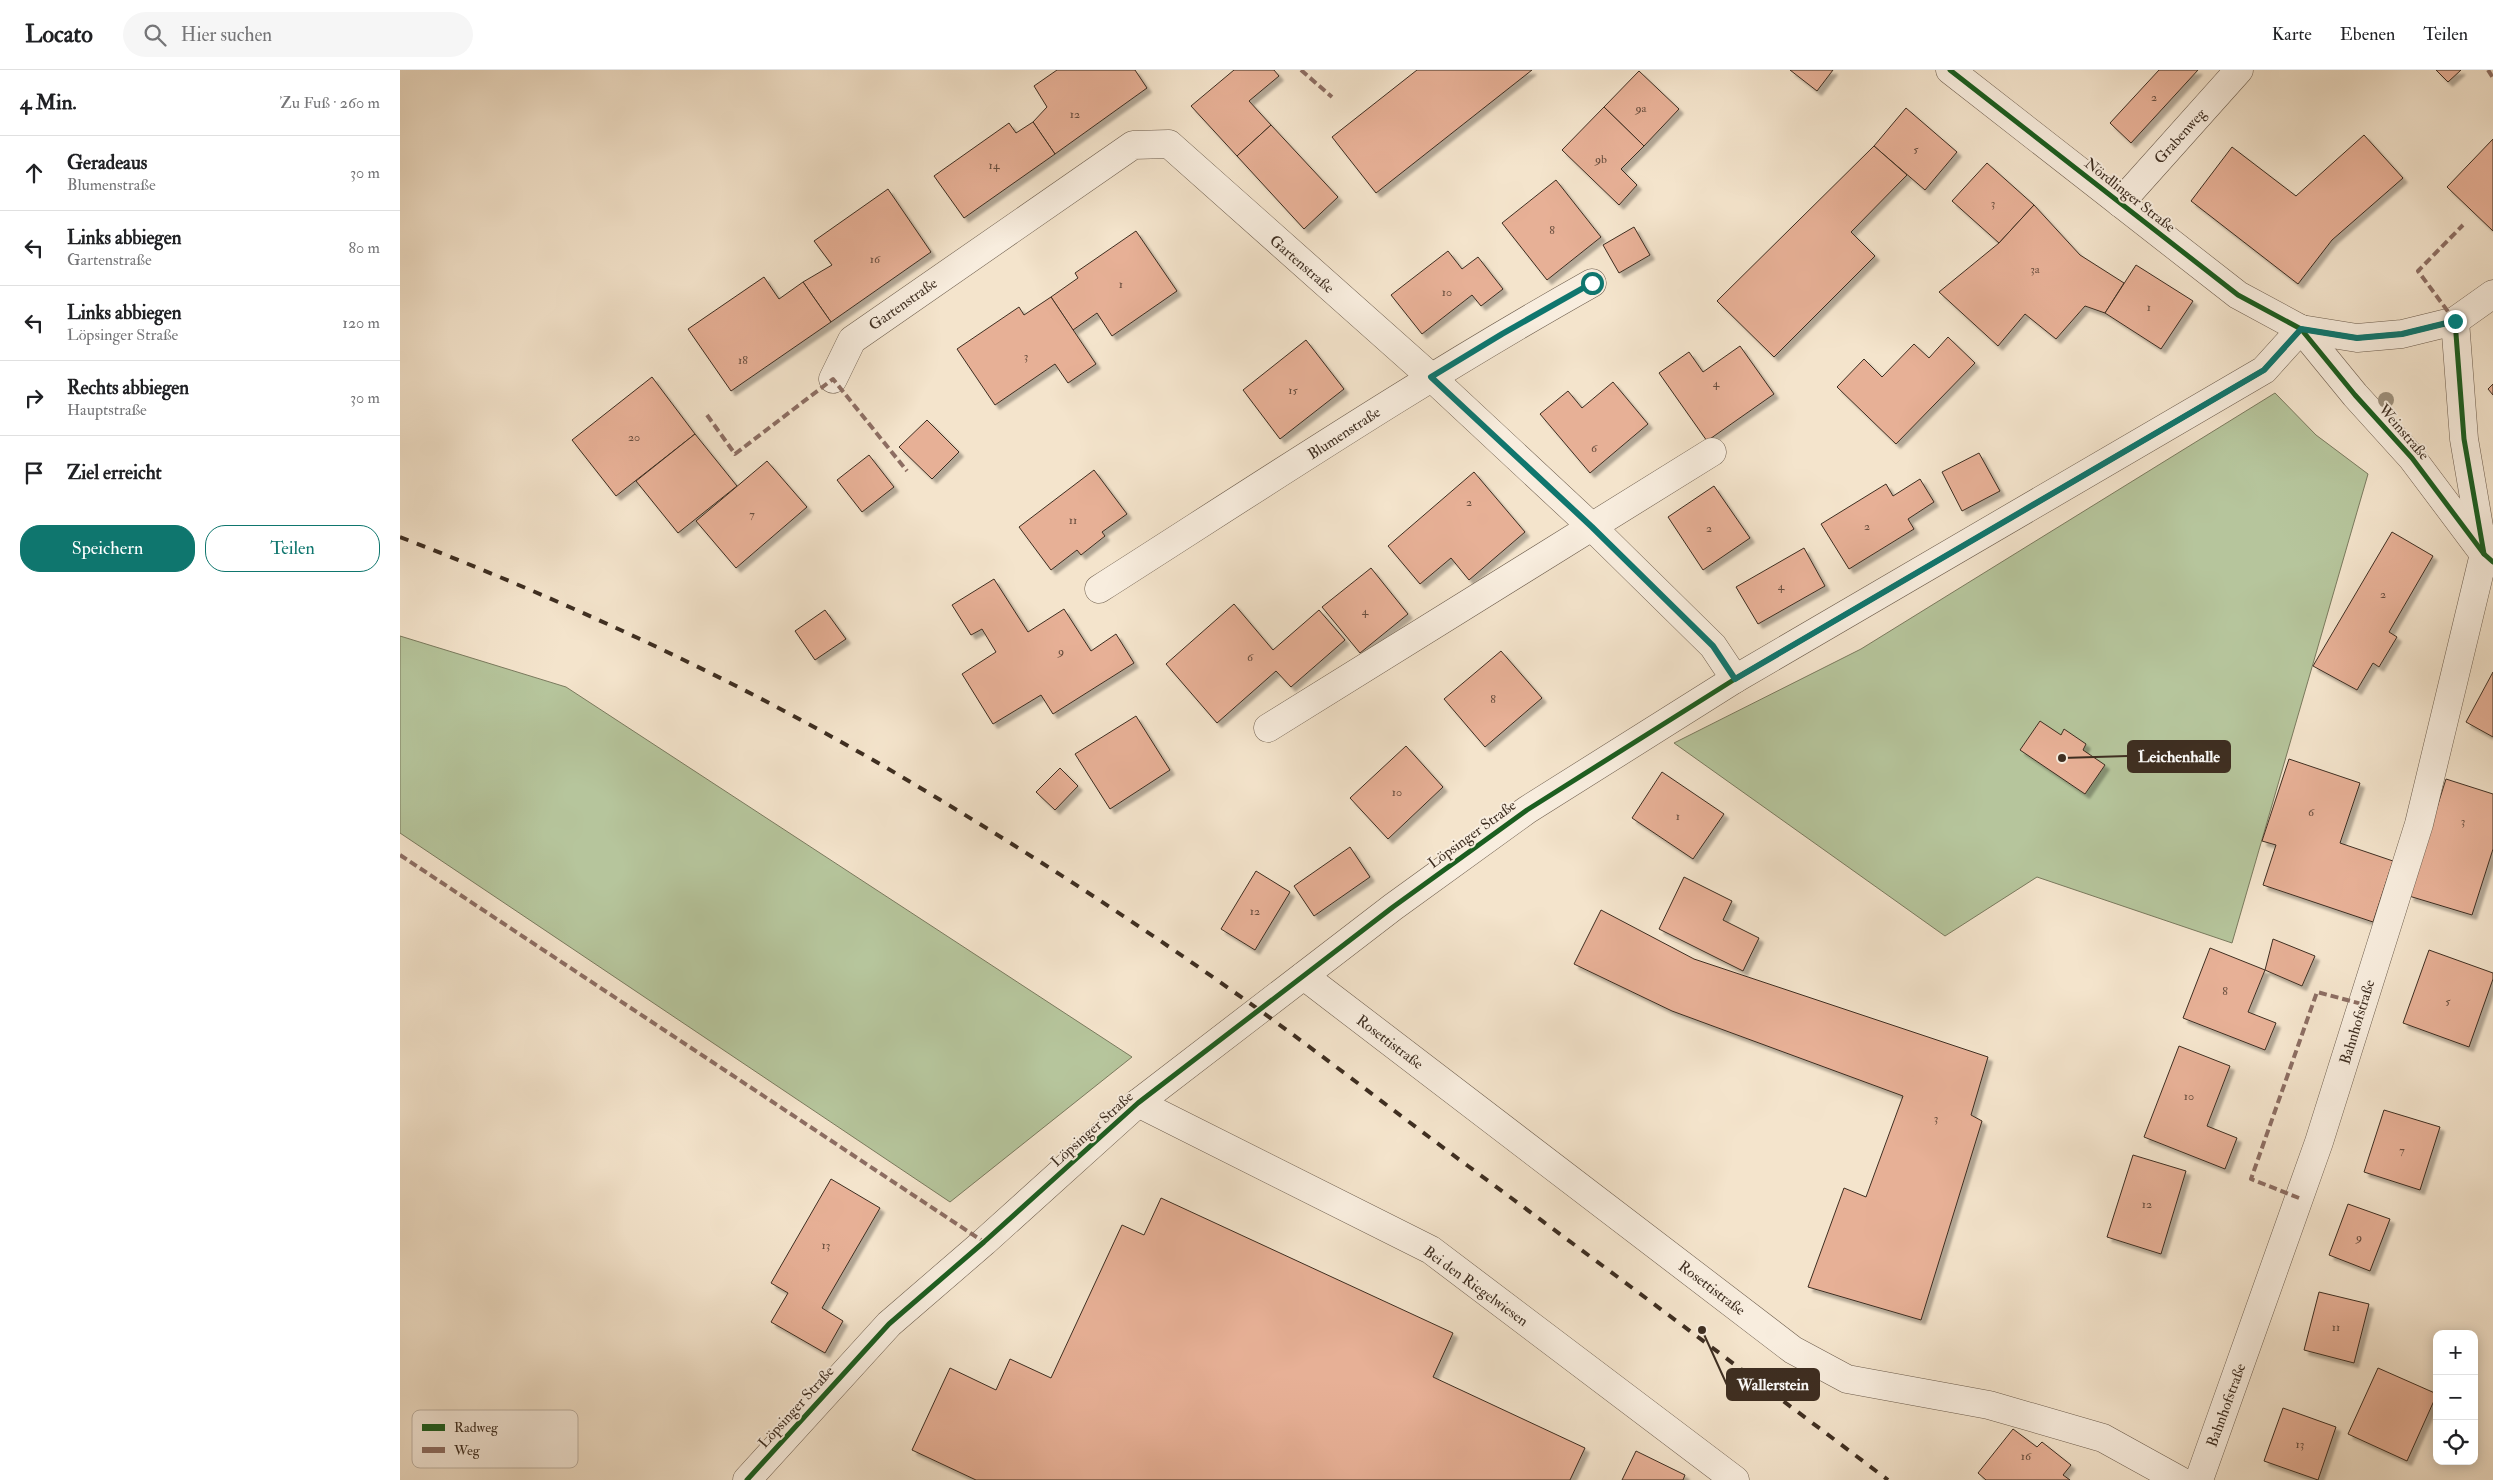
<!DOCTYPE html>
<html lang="de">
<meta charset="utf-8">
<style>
:root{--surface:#fff;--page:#f6f6f6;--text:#202124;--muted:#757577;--line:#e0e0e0;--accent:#0f766e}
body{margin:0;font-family:"IM FELL Double Pica",serif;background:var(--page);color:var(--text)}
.controls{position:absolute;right:15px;bottom:15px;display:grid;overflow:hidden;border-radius:10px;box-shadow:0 2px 12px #0003}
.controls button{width:45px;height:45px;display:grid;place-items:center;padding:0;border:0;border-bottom:1px solid var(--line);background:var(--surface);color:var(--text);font:25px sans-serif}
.stop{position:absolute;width:15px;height:15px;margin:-11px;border:4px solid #0f766e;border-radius:50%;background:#fff}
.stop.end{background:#0f766e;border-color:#fff;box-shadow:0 1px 5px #0008}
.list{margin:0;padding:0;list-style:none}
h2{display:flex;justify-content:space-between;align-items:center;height:65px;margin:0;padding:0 20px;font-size:21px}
h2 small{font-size:16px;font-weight:400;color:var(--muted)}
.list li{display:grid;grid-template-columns:32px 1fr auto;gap:15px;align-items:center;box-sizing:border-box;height:75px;padding:0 20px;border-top:1px solid var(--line)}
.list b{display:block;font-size:19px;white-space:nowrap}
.list p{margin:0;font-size:16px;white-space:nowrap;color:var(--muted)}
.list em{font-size:16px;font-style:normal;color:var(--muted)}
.actions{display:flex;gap:10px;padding:15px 20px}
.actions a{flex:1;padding:11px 0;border:1px solid var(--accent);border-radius:20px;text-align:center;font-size:18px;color:var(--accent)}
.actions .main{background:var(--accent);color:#fff}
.icon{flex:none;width:28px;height:28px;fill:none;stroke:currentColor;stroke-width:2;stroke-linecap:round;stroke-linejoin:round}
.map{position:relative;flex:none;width:2093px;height:1410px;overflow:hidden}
header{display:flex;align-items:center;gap:30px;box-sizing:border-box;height:70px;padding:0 25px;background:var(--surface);border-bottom:1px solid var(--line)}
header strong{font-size:24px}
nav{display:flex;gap:28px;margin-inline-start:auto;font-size:18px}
.search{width:350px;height:45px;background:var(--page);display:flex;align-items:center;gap:12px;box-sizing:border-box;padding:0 18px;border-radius:28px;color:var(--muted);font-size:19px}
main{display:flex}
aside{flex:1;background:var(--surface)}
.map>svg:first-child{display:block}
</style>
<header>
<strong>Locato</strong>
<div class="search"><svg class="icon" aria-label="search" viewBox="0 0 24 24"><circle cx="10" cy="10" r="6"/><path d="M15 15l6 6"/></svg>Hier suchen</div>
<nav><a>Karte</a><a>Ebenen</a><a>Teilen</a></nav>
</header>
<main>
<aside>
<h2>4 Min.<small>Zu Fuß · 260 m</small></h2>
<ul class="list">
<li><svg class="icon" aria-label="ahead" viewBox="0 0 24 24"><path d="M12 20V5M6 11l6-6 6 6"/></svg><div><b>Geradeaus</b><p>Blumenstraße</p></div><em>30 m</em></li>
<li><svg class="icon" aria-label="left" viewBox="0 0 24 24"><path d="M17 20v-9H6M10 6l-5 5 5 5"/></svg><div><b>Links abbiegen</b><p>Gartenstraße</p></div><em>80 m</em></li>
<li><svg class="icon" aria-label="left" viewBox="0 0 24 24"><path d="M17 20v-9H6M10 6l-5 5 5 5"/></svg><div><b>Links abbiegen</b><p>Löpsinger Straße</p></div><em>120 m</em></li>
<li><svg class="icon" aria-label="right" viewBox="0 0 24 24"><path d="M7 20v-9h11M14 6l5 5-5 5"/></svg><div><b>Rechts abbiegen</b><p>Hauptstraße</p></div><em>30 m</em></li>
<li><svg class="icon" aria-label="arrive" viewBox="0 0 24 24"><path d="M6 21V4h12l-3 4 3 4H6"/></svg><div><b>Ziel erreicht</b></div></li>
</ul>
<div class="actions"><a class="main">Speichern</a><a>Teilen</a></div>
</aside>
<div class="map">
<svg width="2093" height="1410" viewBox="0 0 2093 1410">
<defs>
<filter id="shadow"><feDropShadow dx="4.5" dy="4.5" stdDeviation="1" flood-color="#0004"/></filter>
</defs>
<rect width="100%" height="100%" fill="#f4e4cc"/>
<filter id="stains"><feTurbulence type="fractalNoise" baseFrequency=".004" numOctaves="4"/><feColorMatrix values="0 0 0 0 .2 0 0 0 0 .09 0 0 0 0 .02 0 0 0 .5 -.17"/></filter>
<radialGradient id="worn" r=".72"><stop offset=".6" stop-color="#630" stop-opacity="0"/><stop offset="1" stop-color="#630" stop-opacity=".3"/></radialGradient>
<g fill="#b6c59c" stroke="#7a7a5e">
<polygon points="1875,323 1916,365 1968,404 1832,873 1637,807 1545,866 1274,673 1461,579"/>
<polygon points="0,566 166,617 732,987 550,1132 0,763"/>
</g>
<g fill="#e7b096" stroke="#3e2e21" filter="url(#shadow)">
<polygon points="657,0 735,0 747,18 655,84 633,52 647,37 634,16"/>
<polygon points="834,0 874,0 879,6 849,31 871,55 837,86 791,36"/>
<polygon points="1017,0 1132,0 976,123 932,67"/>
<polygon points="1390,0 1433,0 1417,21"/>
<polygon points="1759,0 1798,0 1731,73 1710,53"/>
<polygon points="2036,0 2061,0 2048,12"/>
<polygon points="1239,1 1279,39 1244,76 1204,37"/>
<polygon points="1204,37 1244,76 1221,99 1237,115 1219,135 1162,80"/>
<polygon points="1506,38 1557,82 1525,120 1474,76"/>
<polygon points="633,52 655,84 564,148 534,106 609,53 616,63"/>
<polygon points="871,55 938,127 904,159 837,86"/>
<polygon points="1964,65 2003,108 1932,170 1898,214 1791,131 1832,77 1896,126"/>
<polygon points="2093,69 2093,161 2047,117"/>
<polygon points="1474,76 1507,105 1451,162 1475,186 1374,287 1317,231"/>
<polygon points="1587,93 1634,135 1599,173 1552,131"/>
<polygon points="1156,110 1201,167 1147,210 1102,153"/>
<polygon points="488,119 531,182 431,252 403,212 432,195 414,171"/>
<polygon points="1634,135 1680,185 1724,213 1705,243 1685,236 1656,269 1625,244 1598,276 1539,222 1599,173"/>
<polygon points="1234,157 1250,185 1219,203 1203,175"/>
<polygon points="736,161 777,221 712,266 697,243 673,260 651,227 678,208 675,203"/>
<polygon points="1048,181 1062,199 1078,187 1103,219 1081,236 1072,225 1022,264 991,225"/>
<polygon points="1736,195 1793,231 1761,279 1705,243"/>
<polygon points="364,207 379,229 403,212 431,252 331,321 288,259"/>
<polygon points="651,227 696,294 668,313 655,294 595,335 557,279 619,237 624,245"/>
<polygon points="1548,267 1575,293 1496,374 1437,317 1464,289 1482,307 1514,274 1529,288"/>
<polygon points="906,270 944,319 880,369 843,320"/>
<polygon points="1340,276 1374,324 1307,371 1259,303 1289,282 1303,302"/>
<polygon points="252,307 295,364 216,426 172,370"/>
<polygon points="1213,312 1248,354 1190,403 1140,344 1168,321 1182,338"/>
<polygon points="2093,314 2093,325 2088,319"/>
<polygon points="527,350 559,382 532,409 499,377"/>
<polygon points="295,364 337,416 278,463 236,411"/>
<polygon points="1579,383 1600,421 1562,441 1542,402"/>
<polygon points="469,385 494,417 462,442 437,410"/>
<polygon points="367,391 407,437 336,498 296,451"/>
<polygon points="694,400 727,444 702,462 705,466 681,485 677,480 651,500 619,457"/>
<polygon points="1074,402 1125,462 1069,510 1051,488 1020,514 988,476"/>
<polygon points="1520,409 1534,432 1508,449 1514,459 1449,499 1421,454 1486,414 1493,426"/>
<polygon points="1314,416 1350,468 1303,500 1268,447"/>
<polygon points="1992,462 2033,486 1989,562 1997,567 1979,597 1973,593 1957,620 1913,596"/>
<polygon points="1404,478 1425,516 1358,554 1336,517"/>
<polygon points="971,498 1008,544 960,583 922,537"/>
<polygon points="594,509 628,562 664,539 691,581 716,564 734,593 653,644 641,625 593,654 562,604 596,582 582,559 571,565 552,535"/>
<polygon points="834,534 873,580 919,540 945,570 891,617 876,601 817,653 766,594"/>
<polygon points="425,540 446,569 415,590 395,561"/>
<polygon points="1101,581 1142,628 1085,677 1044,629"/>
<polygon points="2093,602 2093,667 2066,652"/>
<polygon points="736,646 770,700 710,739 675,684"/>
<polygon points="1640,651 1661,665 1664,659 1686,674 1683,680 1705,695 1685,724 1620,680"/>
<polygon points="1006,676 1043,717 988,769 950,728"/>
<polygon points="1889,689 1960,713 1940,773 1993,791 1973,852 1863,815 1876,775 1862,771"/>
<polygon points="660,698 678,716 655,740 636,722"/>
<polygon points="1262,702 1324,744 1293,789 1232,748"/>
<polygon points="2046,709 2093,724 2093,779 2072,845 2009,826"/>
<polygon points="950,777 970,807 914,846 894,816"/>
<polygon points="856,801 890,822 855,880 821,859"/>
<polygon points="1284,807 1332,831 1323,850 1359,868 1343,901 1259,859"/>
<polygon points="1201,840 1294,889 1588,987 1571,1045 1582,1051 1521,1250 1408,1217 1444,1118 1466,1127 1503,1026 1272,941 1174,894"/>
<polygon points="1873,869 1915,886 1902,916 1865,900"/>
<polygon points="1810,878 1865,900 1848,942 1876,953 1865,980 1783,948"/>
<polygon points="2029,880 2093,903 2093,909 2069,977 2003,953"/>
<polygon points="1779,976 1830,996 1807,1056 1837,1068 1825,1099 1744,1067"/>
<polygon points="1984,1040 2040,1057 2020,1120 1964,1102"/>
<polygon points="1733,1085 1786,1101 1761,1184 1707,1167"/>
<polygon points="431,1109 480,1138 422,1238 443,1251 425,1283 371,1252 388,1223 371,1213"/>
<polygon points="761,1128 1053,1263 1033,1307 1185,1378 1170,1410 576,1410 512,1380 550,1298 596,1320 610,1289 651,1308 722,1155 744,1165"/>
<polygon points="1948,1134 1990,1149 1970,1201 1929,1185"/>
<polygon points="1919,1222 1969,1234 1954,1293 1904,1280"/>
<polygon points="1978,1298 2037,1324 2007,1391 1948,1364"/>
<polygon points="1883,1338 1936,1357 1918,1410 1864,1391"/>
<polygon points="1613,1359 1637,1377 1642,1372 1671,1395 1663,1405 1670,1410 1586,1410 1578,1403"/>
<polygon points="1236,1381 1285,1405 1283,1410 1222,1410"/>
</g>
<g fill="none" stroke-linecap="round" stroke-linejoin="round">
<defs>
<g id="minor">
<polyline points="1720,133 1839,0"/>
<polyline points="433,309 452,270 733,75 769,74 1031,307 1192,457 1313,576 1335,609"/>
<path d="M699 519C862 415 1023 308 1192 213"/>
<polyline points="868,658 1312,382"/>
<polyline points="904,906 1393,1280 1447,1309 1589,1335 1703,1368 1779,1410"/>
<polyline points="738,1033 1031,1180 1335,1410"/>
<polyline points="347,1410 489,1254 584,1172 738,1033 993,837 1127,740 1335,609 1864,300 1901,259"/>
<polyline points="1799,1410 1919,1072 2019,754 2084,484"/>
</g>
<g id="tertiary">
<polyline points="1550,0 1838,225 1901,259 1957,268 2002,264 2055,251 2093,224"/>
<polyline points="2055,251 2064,369 2083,480"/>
<polyline points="1901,259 1955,325 2012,388 2084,484 2093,492"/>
</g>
</defs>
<use href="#minor" stroke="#6c5c4c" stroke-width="29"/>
<use href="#tertiary" stroke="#6c5c4c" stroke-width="29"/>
<use href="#minor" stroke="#f8edde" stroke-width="28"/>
<use href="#tertiary" stroke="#f8edde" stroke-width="28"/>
<path stroke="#3e2e21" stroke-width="4" stroke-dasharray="9 9" stroke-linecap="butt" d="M0 467C171 533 339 611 497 704 622 778 744 857 862 942 931 992 999 1045 1068 1096 1209 1200 1349 1305 1488 1410"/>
<g stroke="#8d6e63" stroke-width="4" stroke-dasharray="8 4" stroke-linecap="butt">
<polyline points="901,0 932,27"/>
<polyline points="2088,0 2093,8"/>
<polyline points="2055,251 2018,201 2063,155"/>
<polyline points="307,345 335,384 433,309 507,401"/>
<polyline points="0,785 584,1172"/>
<polyline points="1899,1128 1851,1109 1917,922 1962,934"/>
</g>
<defs>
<g id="cycleway">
<polyline points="1550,0 1838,225 1901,259 1957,268 2002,264 2055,251 2064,369 2084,484"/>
<polyline points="1901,259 1955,325 2012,388 2084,484 2093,492"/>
<polyline points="347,1410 489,1254 584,1172 738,1033 993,837 1127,740 1335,609 1864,300 1901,259"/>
</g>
</defs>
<use href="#cycleway" stroke="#f8edde" stroke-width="8"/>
<use href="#cycleway" stroke="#1b5e20" stroke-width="5"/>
</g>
<circle fill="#9d907c" cx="1986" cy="330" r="8"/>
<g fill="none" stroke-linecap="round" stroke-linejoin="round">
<polyline stroke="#0f766e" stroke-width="6" points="1192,213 1102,264 1031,307 1192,457 1313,576 1335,609 1864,300 1901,259 1957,268 2002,264 2055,251"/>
</g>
<g text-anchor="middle" stroke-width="4" stroke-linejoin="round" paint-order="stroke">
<g font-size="12" fill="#684e3e">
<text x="1754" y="31">2</text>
<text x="1241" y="42">9a</text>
<text x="675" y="48">12</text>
<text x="1516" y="83">5</text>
<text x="1201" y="93">9b</text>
<text x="594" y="99">14</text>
<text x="1593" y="137">3</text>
<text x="1152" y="164">8</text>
<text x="475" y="193">16</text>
<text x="1635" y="203">3a</text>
<text x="721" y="218">1</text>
<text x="1047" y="226">10</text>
<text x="1749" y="241">1</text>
<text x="626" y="290">3</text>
<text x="343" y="294">18</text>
<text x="1316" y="317">4</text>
<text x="893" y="324">15</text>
<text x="234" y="371">20</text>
<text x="1194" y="382">6</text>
<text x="1069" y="436">2</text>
<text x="352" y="448">7</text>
<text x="673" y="454">11</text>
<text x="1467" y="460">2</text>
<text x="1309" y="462">2</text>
<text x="1381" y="520">4</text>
<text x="1983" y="528">2</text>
<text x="965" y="545">4</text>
<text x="661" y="585">9</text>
<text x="850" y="591">6</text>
<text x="1093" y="633">8</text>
<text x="997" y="726">10</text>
<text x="1911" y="746">6</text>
<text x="1278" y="750">1</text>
<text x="2063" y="755">3</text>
<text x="855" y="845">12</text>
<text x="1825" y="925">8</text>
<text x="2048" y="935">5</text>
<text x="1789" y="1030">10</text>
<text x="1536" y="1052">3</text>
<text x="2002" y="1084">7</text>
<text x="1747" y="1138">12</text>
<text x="1959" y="1171">9</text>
<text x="426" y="1179">13</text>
<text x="1936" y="1261">11</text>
<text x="1900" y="1378">13</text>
<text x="1626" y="1390">16</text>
</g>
<g font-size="15" fill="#3e2e21" stroke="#f8edde">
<text transform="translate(1780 66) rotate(-48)" y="5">Grabenweg</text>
<text transform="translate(1730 125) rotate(38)" y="5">Nördlinger Straße</text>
<text transform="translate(902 194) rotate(41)" y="5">Gartenstraße</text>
<text transform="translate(503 234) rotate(-35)" y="5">Gartenstraße</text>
<text transform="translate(2004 362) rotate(49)" y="5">Weinstraße</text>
<text transform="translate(944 363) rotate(-33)" y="5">Blumenstraße</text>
<text transform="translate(1072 764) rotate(-36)" y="5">Löpsinger Straße</text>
<text transform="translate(1957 952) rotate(-73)" y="5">Bahnhofstraße</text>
<text transform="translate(990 972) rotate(37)" y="5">Rosettistraße</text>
<text transform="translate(692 1059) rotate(-42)" y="5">Löpsinger Straße</text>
<text transform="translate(1076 1216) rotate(36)" y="5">Bei den Riegelwiesen</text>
<text transform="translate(1312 1218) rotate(37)" y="5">Rosettistraße</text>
<text transform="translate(1826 1335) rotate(-70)" y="5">Bahnhofstraße</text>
<text transform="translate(396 1337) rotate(-48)" y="5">Löpsinger Straße</text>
</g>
</g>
<rect x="12" y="1340" width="166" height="58" rx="8" fill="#f8edde" stroke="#c0b4a5" stroke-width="1"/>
<rect x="22" y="1354" width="23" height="7" fill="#1b5e20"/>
<rect x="22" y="1377" width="23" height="6" fill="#8d6e63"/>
<g font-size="14" fill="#3e2e21">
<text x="54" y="1362">Radweg</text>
<text x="54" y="1385">Weg</text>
</g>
<path fill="none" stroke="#3e2e21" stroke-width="2" d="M1662 688L1728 686M1302 1260L1327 1315"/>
<g fill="#3e2e21" stroke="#f8edde" stroke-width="2">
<circle cx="1662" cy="688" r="5"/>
<circle cx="1302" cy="1260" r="5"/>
</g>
<g fill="#3e2e21" stroke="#3e2e21" stroke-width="2">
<rect x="1728" y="671" width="102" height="31" rx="5"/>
<rect x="1327" y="1299" width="92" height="31" rx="5"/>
</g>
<g font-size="16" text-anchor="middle" font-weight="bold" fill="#fff">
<text x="1779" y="692">Leichenhalle</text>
<text x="1373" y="1320">Wallerstein</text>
</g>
<rect width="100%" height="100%" filter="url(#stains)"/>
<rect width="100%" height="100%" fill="url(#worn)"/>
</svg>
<div class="controls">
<button>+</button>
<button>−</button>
<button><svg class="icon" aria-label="locate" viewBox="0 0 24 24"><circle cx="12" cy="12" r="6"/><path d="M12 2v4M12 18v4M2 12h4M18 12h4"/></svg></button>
</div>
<div class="stop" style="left:1192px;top:213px"></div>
<div class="stop end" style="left:2055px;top:251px"></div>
</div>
</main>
